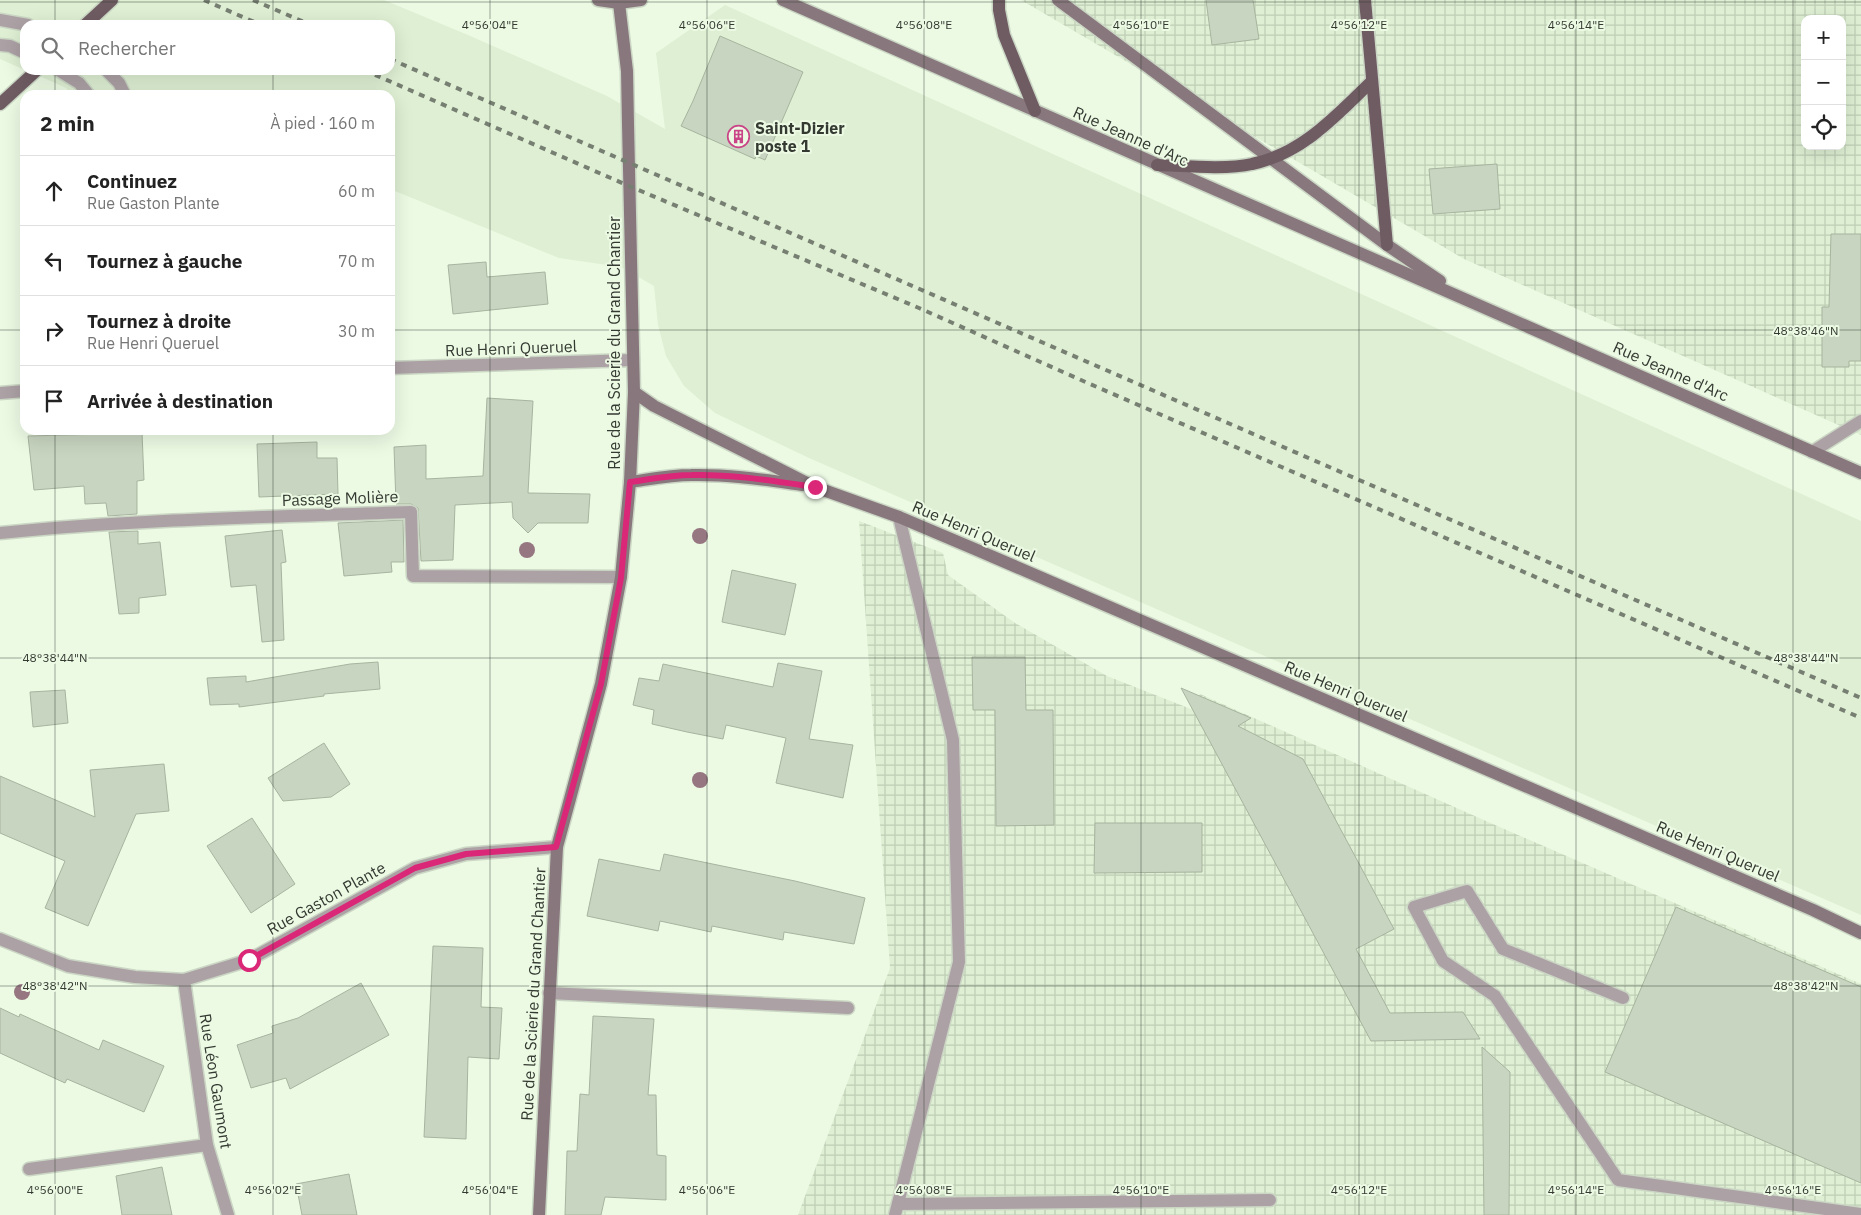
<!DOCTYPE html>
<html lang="fr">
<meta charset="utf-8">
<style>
:root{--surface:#fff;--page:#f2f2f2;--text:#222;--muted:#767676;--line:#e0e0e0}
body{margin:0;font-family:"IBM Plex Sans",sans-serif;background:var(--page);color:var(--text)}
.controls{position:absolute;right:15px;top:15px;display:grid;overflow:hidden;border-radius:10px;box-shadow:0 5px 20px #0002}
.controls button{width:45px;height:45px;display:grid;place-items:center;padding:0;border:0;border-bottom:1px solid var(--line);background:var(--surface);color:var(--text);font:25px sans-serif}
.stop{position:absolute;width:15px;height:15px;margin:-11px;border:4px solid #db2777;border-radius:50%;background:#fff}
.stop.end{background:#db2777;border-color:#fff;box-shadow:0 1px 5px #0008}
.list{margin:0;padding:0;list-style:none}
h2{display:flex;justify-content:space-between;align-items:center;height:65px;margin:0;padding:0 20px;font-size:21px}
h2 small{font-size:16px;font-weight:400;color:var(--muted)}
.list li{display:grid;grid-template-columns:32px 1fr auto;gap:15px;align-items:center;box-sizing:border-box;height:70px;padding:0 20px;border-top:1px solid var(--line)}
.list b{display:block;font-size:19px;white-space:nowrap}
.list p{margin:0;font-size:16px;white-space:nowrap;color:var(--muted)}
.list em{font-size:16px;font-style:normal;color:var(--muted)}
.icon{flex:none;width:28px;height:28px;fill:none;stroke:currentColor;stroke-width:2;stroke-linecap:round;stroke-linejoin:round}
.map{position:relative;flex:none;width:1861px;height:1215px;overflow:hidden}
.search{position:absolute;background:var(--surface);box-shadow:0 5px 20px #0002;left:20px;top:20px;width:375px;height:55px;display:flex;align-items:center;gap:12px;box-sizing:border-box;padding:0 18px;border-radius:15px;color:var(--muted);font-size:19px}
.panel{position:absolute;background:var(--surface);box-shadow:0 5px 20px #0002;left:20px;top:90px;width:375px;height:345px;border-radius:15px}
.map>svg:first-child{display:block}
</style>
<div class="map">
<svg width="1861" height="1215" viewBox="0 0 1861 1215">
<defs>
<pattern id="industrial-grid" width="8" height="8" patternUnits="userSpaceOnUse" patternTransform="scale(1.25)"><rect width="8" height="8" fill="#deefd3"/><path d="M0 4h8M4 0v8" fill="none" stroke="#bfceb6"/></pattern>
</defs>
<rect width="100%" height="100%" fill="#ecfae4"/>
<polygon fill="#deefd3" points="0,0 384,0 468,35 607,96 665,129 656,53 725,5 1861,521 1861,915 809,458 715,413 684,386 666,356 658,325 654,286 621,267 559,258 390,189 390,95 72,95 66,88 26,70 390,70 390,25 25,25 25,70 0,59"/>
<g fill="url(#industrial-grid)" fill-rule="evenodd">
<path d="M1021 0H1861V435L1464 259ZM1805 19H1842V146H1805Z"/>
<polygon points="859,521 943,553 948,575 1015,623 1107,676 1191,709 1200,694 1486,821 1861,984 1861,1215 798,1215 890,968"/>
</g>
<g fill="#c8d5c0" stroke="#a7b49f">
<polygon points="1206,0 1253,0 1259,39 1212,45"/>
<polygon points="720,36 803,72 765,160 756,156 755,159 681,126 693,101"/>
<polygon points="1497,164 1500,209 1433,214 1429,169"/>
<polygon points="1831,234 1861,234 1861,361 1849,361 1849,367 1822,367 1822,307 1829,307"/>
<polygon points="486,262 487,277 545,272 548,304 453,314 448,265"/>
<polygon points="487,398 533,401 528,493 590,494 588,523 538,523 528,533 513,518 512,502 455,505 453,560 421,561 418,508 411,504 396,504 394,447 426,445 426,479 483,476"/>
<polygon points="142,433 144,480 137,481 137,514 108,516 106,503 85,504 84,486 34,490 28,436"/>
<polygon points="317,442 317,458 337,458 338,494 259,497 257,444"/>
<polygon points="403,520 404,562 391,562 392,572 344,576 338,523"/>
<polygon points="282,530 286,562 281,563 284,640 262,642 256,585 231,587 225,536"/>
<polygon points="138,531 138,544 160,542 166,595 139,598 139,613 119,614 109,532"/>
<polygon points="732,570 796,584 785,635 722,622"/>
<polygon points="972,657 1025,657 1026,710 1053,710 1054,825 996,826 995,710 973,710"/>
<polygon points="378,662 380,689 324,694 324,696 239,707 239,704 210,705 207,678 246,676 246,682 350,664"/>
<polygon points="778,663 822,671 809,739 853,745 843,798 776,783 786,738 726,725 723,739 687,732 652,724 654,710 633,705 639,678 659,681 663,664 773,687"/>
<polygon points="1181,688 1251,718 1238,726 1303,759 1394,929 1356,949 1390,1013 1463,1012 1480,1039 1371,1041"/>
<polygon points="65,690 68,723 33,727 30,692"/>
<polygon points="324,743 350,784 331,797 283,801 268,778"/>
<polygon points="164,764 169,811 136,814 88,926 45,908 65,861 0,833 0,776 95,817 90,770"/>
<polygon points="252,818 295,884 251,913 207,846"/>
<polygon points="1095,823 1202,823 1202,872 1094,873"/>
<polygon points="664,854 795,881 865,898 854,944 784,932 783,940 712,926 711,932 660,921 658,931 587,916 599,859 660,871"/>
<polygon points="1676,907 1861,987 1861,1183 1605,1072"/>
<polygon points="433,946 483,948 481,1007 502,1008 499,1059 468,1057 466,1139 424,1137"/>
<polygon points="361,983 389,1035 290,1089 286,1078 251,1088 237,1045 273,1033 272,1026 298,1018"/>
<polygon points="0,1008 19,1017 20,1014 99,1050 103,1040 164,1066 144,1112 67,1079 65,1083 0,1053"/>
<polygon points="593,1016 654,1019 648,1095 656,1095 657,1155 666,1156 666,1200 605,1197 601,1215 565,1215 567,1151 577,1151 580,1094 589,1095"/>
<polygon points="1482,1047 1510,1072 1509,1215 1484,1215"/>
<polygon points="162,1167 172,1215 122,1215 116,1176"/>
<polygon points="349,1174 357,1215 302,1215 296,1184"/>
</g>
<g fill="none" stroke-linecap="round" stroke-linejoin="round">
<defs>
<g id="lane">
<polyline points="0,20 28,25"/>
<polyline points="0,45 10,46 25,53"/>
<polyline points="58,70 79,83 89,95"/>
<polyline points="106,70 119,83 125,95"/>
<polyline points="1812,452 1861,421"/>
<polyline points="1623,998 1503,949 1467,891 1414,907 1443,961 1495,996 1618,1180 1861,1214"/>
<polyline points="898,1204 1270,1200"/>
<polyline points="895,1215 959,962 953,740 899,517"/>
</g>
<g id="street">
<polyline points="390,368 633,360"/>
<polyline points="0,393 25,391"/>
<path d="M0 533C136 519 274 517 411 512L413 576 621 577"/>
<polyline points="0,939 68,966 135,977 184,980 249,960 415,868 466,854 557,847"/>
<polyline points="184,980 207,1145 228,1215"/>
<polyline points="549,993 848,1008"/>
<polyline points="29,1169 207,1145"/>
</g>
<g id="secondary">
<polyline points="598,0 619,3 641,0"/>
<polyline points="783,0 1861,473"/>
<polyline points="1058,0 1387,245 1440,281"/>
<polyline points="634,392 654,406 815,487 899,517 977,550 1813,910 1861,933"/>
<path d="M630 482C651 479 671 475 691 475 728 474 766 480 802 485"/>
<polyline points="539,1215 557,847 601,684 621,577 630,482 634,392 628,124 627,71 619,3"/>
</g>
<g id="primary">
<polyline points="999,0 999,10 1004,35 1035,111"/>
<polyline points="1365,0 1387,245"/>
<polyline points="85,25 112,0"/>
<polyline points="0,104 37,70"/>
<path d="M1157 165C1185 166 1226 170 1252 164 1302 154 1337 115 1372 81"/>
</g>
</defs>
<use href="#lane" stroke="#cbd7c4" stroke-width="15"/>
<use href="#street" stroke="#cbd7c4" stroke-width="15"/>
<use href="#secondary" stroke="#cbd7c4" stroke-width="15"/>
<use href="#primary" stroke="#cbd7c4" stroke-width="15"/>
<use href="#lane" stroke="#aca1a5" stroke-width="12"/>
<use href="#street" stroke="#aca1a5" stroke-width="12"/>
<use href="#secondary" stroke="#88787e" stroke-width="12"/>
<use href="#primary" stroke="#6f5c63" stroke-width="12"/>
<g stroke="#777f72" stroke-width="4" stroke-dasharray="6 6" stroke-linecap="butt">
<polyline points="204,0 261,25"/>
<polyline points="253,0 311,25"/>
<polyline points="390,59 1861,698"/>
<polyline points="364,70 629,186 919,308 1090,384 1861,718"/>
</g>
</g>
<g fill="#967681">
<circle cx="700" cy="536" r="8"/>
<circle cx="527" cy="550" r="8"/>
<circle cx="700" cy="780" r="8"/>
<circle cx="22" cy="992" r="8"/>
</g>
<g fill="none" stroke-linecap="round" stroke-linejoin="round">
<path stroke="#db2777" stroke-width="6" d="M249 960 415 868 466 854 556 847 601 684 621 578 630 482C651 479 671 475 692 475 733 474 774 481 815 487"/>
</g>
<path fill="none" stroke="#343931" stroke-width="1" stroke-opacity="0.45" d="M55 0V25M273 0V25M490 0V1215M707 0V1215M924 0V1215M1141 0V1215M1359 0V1215M1576 0V1215M1793 0V1215M0 2H1861M55 70V95M273 70V95M0 330H25M390 330H1861M55 430V1215M273 430V1215M0 658H1861M0 986H1861"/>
<defs>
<symbol id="building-ring" viewBox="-11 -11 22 22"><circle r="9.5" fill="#ecfae4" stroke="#ca4587" stroke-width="1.5"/><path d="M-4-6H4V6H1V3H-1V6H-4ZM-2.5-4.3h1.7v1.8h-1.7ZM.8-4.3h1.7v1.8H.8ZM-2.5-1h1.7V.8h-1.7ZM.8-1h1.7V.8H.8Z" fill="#ca4587"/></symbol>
</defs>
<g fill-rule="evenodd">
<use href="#building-ring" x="726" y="124" width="25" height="25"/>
</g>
<g text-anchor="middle" stroke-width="4" stroke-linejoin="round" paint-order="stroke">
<g font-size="16" font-weight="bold" fill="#343931" stroke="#ecfae4" text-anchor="start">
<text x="755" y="134">Saint-Dizier<tspan x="755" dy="18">poste 1</tspan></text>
</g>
<g font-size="16" fill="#343931" stroke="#ecfae4">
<text transform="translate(1131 136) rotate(24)" y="6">Rue Jeanne d'Arc</text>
<text transform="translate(614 343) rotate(-90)" y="6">Rue de la Scierie du Grand Chantier</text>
<text transform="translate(511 348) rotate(-2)" y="6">Rue Henri Queruel</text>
<text transform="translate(1671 371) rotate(24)" y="6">Rue Jeanne d'Arc</text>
<text transform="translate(340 498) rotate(-2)" y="6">Passage Molière</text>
<text transform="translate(974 531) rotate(23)" y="6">Rue Henri Queruel</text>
<text transform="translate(1346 691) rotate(23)" y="6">Rue Henri Queruel</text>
<text transform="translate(1718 851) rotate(23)" y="6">Rue Henri Queruel</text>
<text transform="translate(326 898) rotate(-29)" y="6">Rue Gaston Plante</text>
<text transform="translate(533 994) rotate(-87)" y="6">Rue de la Scierie du Grand Chantier</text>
<text transform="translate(216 1081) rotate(81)" y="6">Rue Léon Gaumont</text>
</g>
</g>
<g font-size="12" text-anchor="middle" fill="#343931" stroke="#ecfae4" stroke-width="4" stroke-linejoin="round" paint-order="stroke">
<text x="490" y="29">4°56'04"E</text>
<text x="707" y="29">4°56'06"E</text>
<text x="924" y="29">4°56'08"E</text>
<text x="1141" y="29">4°56'10"E</text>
<text x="1359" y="29">4°56'12"E</text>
<text x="1576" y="29">4°56'14"E</text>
<text x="1806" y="335">48°38'46"N</text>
<text x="55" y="662">48°38'44"N</text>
<text x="1806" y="662">48°38'44"N</text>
<text x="55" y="990">48°38'42"N</text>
<text x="1806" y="990">48°38'42"N</text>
<text x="55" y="1194">4°56'00"E</text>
<text x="273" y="1194">4°56'02"E</text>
<text x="490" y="1194">4°56'04"E</text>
<text x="707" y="1194">4°56'06"E</text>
<text x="924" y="1194">4°56'08"E</text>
<text x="1141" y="1194">4°56'10"E</text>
<text x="1359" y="1194">4°56'12"E</text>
<text x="1576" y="1194">4°56'14"E</text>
<text x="1793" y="1194">4°56'16"E</text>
</g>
</svg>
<div class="controls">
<button>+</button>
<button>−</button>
<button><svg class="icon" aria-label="locate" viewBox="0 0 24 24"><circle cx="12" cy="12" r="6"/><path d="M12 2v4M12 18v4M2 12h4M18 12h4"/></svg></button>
</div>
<div class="stop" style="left:249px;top:960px"></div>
<div class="stop end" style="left:815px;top:487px"></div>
<div class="search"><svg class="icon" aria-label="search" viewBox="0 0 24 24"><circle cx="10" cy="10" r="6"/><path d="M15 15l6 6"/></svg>Rechercher</div>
<section class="panel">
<h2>2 min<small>À pied · 160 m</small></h2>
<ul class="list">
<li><svg class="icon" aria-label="ahead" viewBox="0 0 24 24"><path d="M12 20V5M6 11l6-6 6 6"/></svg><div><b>Continuez</b><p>Rue Gaston Plante</p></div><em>60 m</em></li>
<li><svg class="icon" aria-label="left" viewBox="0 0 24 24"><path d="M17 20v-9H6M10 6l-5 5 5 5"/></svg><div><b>Tournez à gauche</b></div><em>70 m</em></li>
<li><svg class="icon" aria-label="right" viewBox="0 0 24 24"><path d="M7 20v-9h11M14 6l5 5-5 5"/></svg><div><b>Tournez à droite</b><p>Rue Henri Queruel</p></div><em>30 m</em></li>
<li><svg class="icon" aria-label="arrive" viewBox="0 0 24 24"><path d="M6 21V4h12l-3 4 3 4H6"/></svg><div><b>Arrivée à destination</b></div></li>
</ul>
</section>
</div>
